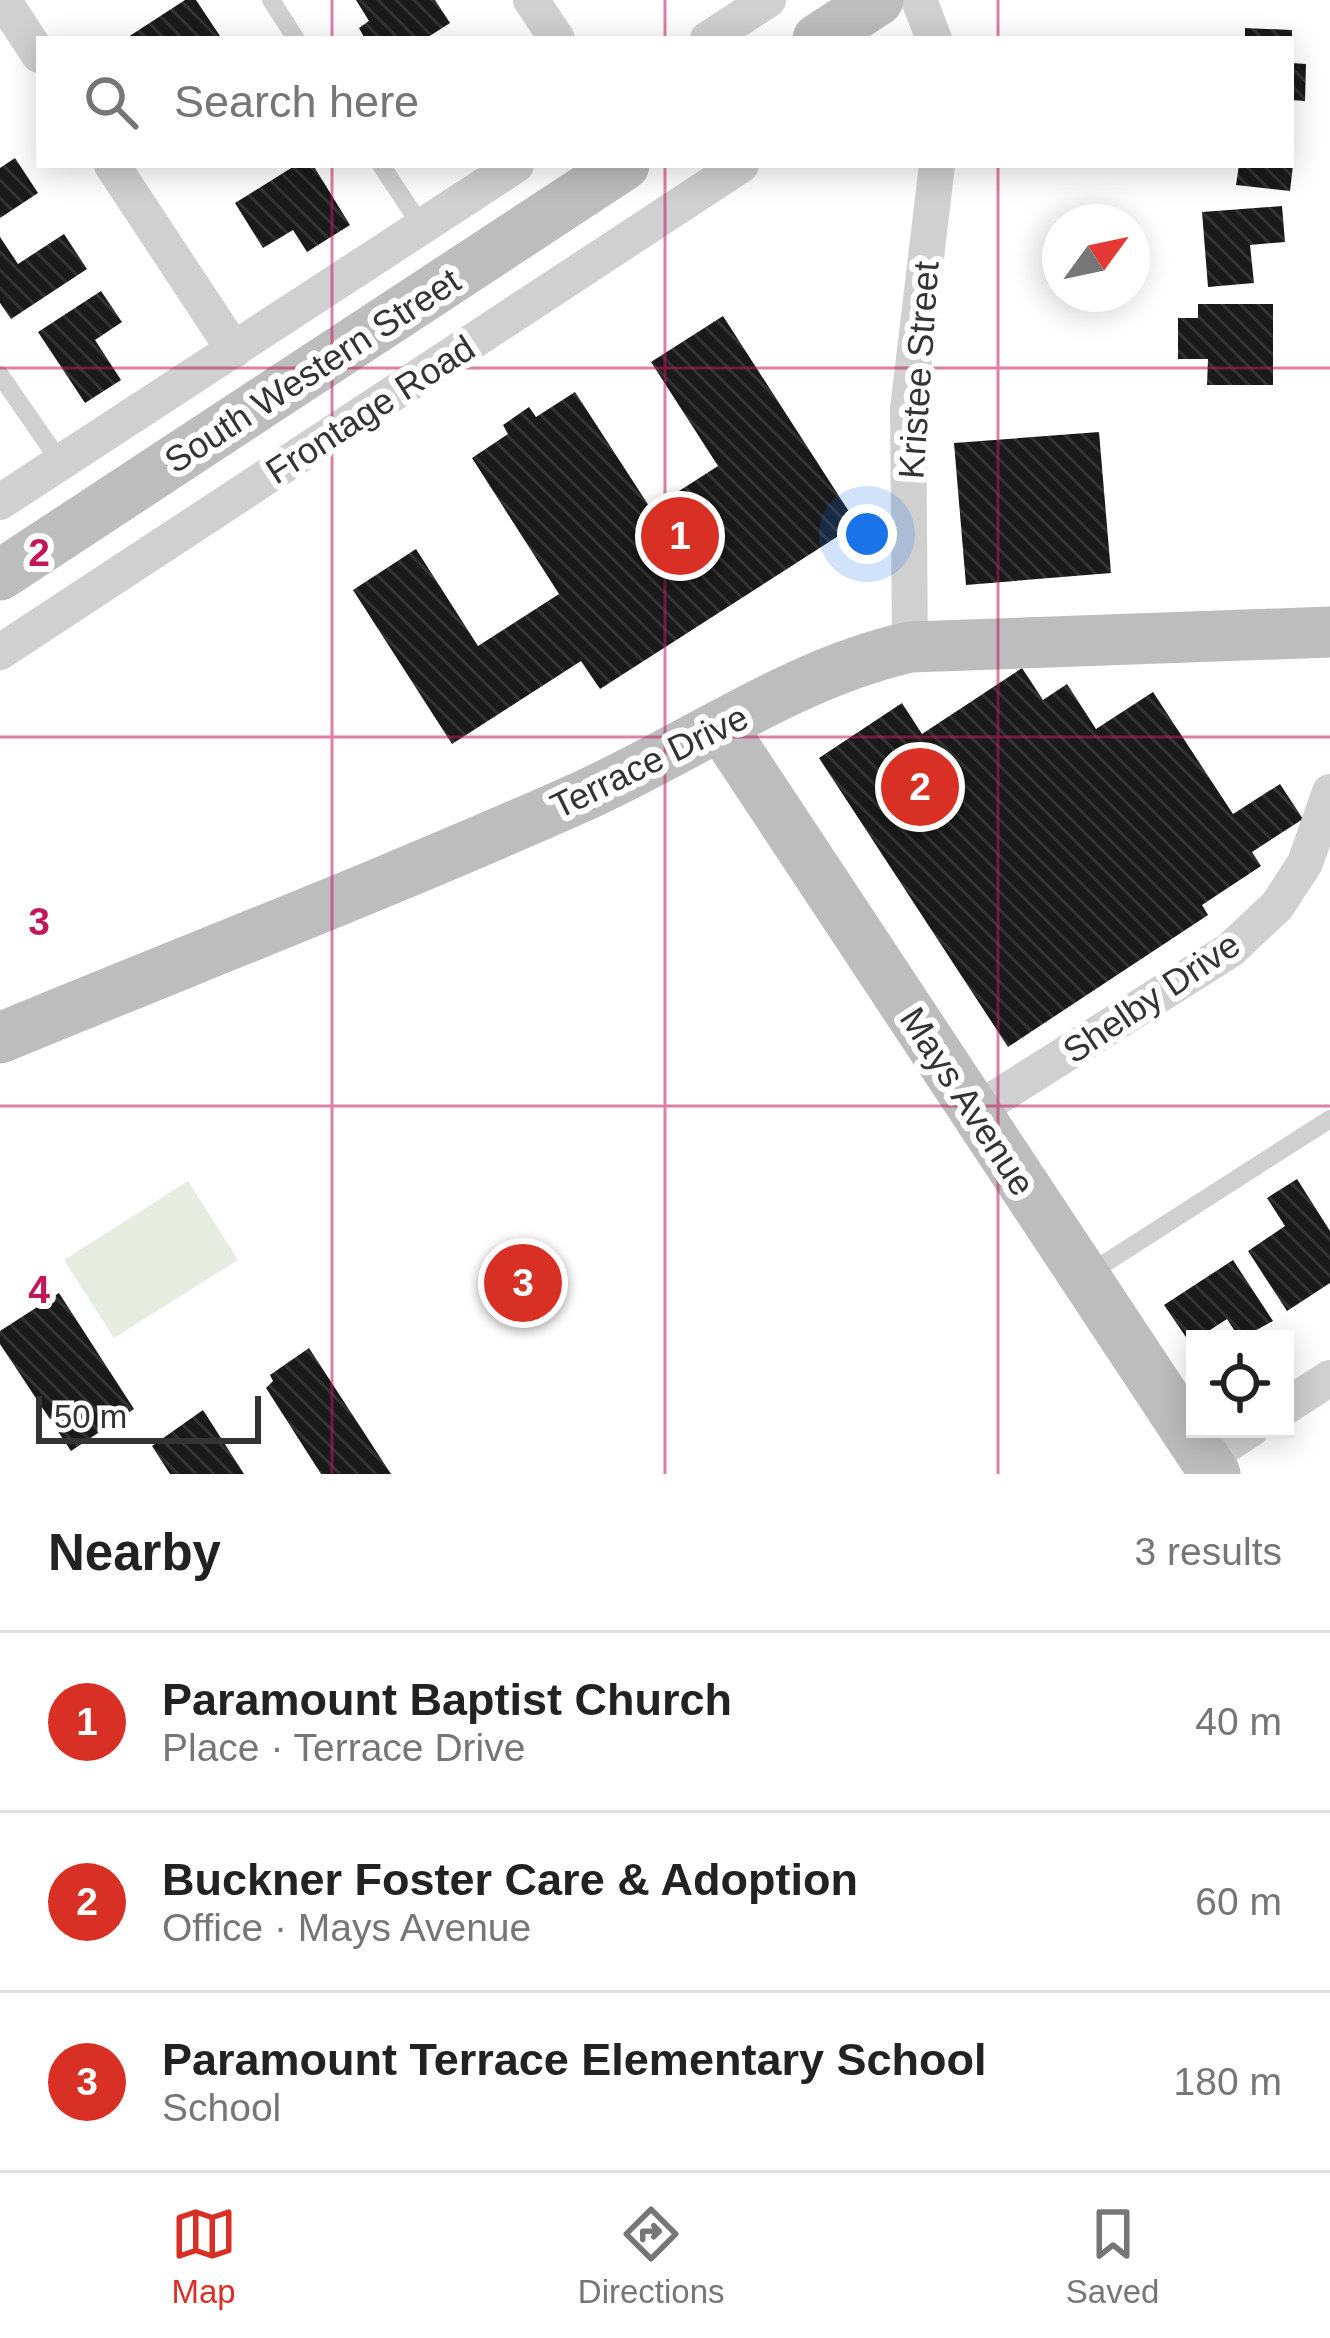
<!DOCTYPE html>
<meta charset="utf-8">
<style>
:root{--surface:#fff;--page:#f2f2f2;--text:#222;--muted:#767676;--line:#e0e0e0;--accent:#d93025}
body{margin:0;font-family:Helvetica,sans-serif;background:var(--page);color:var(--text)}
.controls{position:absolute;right:36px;bottom:36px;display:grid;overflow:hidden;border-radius:0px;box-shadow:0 6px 30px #0003}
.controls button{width:108px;height:108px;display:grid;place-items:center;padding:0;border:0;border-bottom:3px solid var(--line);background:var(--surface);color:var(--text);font:60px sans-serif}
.compass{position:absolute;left:1042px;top:204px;width:108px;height:108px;border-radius:50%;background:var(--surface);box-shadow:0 6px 30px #0003;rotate:57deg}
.scale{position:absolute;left:36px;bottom:30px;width:225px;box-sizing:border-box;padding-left:12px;border:6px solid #333;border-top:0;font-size:33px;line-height:42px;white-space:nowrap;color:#333;-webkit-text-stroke:9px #fff;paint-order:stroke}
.you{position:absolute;left:867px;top:534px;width:42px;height:42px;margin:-30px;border:9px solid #fff;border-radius:50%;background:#1a73e8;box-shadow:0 0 0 18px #1a73e833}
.badge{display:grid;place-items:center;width:78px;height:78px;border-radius:50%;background:var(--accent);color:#fff;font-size:39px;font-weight:700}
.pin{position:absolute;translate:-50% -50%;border:6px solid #fff;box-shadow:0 3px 12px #0006}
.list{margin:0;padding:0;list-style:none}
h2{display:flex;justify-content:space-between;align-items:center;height:156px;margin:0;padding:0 48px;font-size:51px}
h2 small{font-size:39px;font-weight:400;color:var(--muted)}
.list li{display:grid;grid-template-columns:78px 1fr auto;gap:36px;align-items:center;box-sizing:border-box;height:180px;padding:0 48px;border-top:3px solid var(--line)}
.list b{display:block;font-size:45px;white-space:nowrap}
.list p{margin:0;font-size:39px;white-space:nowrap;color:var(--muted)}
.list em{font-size:39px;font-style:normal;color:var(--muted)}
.icon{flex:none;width:66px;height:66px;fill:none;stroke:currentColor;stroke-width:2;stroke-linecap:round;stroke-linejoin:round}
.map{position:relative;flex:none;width:1330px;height:1474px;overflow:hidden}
.search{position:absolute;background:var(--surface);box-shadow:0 6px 30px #0003;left:36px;right:36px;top:36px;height:132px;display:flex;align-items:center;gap:30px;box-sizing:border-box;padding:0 42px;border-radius:0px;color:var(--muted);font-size:45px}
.sheet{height:696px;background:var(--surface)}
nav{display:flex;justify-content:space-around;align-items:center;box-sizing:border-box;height:168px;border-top:3px solid var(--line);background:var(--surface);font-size:33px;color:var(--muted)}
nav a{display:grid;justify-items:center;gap:6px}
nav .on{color:var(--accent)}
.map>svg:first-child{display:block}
</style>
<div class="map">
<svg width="1330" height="1474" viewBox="0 0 1330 1474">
<defs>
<pattern id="building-back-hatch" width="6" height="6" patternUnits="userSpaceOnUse" patternTransform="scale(3)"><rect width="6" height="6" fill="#1a1a1a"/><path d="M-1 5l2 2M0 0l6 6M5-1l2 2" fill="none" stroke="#333"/></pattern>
</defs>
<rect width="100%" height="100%" fill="#fff"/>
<polygon fill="#e6ecdf" points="188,1181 238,1260 114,1338 64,1260"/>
<g fill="url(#building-back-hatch)">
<polygon points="185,0 196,0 222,39 125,39"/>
<polygon points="356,0 435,0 450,23 425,39 365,39 359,28 369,21"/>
<polygon points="1245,28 1292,30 1292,39 1245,39"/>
<polygon points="1291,63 1306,64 1305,101 1291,100"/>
<polygon points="15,158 38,193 0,218 0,168"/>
<polygon points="296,165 313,165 350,225 307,252 293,230 263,248 235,203"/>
<polygon points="1239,165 1293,165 1290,191 1236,185"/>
<polygon points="1282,206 1285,242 1250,245 1254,283 1208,287 1202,212"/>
<polygon points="64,234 87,269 11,319 0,303 0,237 18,264"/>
<polygon points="101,291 122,322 95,340 121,380 85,403 38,332"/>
<polygon points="1198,304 1273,304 1273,385 1207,385 1208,359 1178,359 1178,318 1198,318"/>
<polygon points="723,316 857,524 600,689 581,661 452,744 353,590 416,549 478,646 559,594 472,458 508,434 503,425 529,407 536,417 575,392 651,509 718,466 651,362"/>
<polygon points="1099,432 1111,573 966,585 954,443"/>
<polygon points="1022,668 1043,700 1067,684 1096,729 1153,692 1233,814 1280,784 1303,819 1252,852 1261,866 1202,905 1208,915 1008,1047 819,758 902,703 922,734"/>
<polygon points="1297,1179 1330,1231 1330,1283 1287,1311 1248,1251 1285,1226 1267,1198"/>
<polygon points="1233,1260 1273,1321 1240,1339 1227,1319 1190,1343 1164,1305"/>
<polygon points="59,1293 134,1409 71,1451 0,1344 0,1331"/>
<polygon points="309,1348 391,1474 321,1474 266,1388 273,1381 270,1375"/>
<polygon points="203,1410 244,1474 170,1474 152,1446"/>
</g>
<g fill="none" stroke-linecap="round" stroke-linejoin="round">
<g stroke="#d0d0d0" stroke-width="18">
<polyline points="271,0 296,39"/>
<polyline points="381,165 422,227"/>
<polyline points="0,375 61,463"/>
<polyline points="1088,1274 1330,1119"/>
</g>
<g stroke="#d0d0d0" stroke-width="36">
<polyline points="3,0 39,55"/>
<polyline points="531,0 557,39"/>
<polyline points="919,0 934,39"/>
<polyline points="708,39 768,0"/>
<polyline points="112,165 234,350"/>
<polyline points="0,502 516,165"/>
<polyline points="910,647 908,409 937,165"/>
<polyline points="0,652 741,165"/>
<polyline points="974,1112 1230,950 1277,906 1305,863 1330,792"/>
<polyline points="1285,1407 1330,1378"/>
<polyline points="1205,1459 1251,1429"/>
</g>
<g stroke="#bdbdbd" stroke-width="51">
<polyline points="818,39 878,0"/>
<polyline points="0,575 624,165"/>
<polyline points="722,728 1215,1474"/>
<path d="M0 1038C191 959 383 885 572 801 685 752 789 674 910 647L1330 632"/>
</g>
</g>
<path fill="none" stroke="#c2185b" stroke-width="3" stroke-opacity="0.55" d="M332 0V39M665 0V39M998 0V39M332 165V1474M665 165V1474M998 165V1474M0 368H1330M0 737H1330M0 1106H1330"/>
<g text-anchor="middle" stroke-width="12" stroke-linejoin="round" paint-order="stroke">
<g font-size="36" fill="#333" stroke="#fff">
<text transform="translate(312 370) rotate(-33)" y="13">South Western Street</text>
<text transform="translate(918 370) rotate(-86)" y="13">Kristee Street</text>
<text transform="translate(370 409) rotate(-33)" y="13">Frontage Road</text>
<text transform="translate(649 761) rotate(-26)" y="13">Terrace Drive</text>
<text transform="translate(1151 997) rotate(-34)" y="13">Shelby Drive</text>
<text transform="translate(968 1101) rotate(57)" y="13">Mays Avenue</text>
</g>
</g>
<g font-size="39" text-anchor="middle" font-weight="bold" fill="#c2185b" stroke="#fff" stroke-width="12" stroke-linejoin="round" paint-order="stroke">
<text x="39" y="566">2</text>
<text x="39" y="935">3</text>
<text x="39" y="1303">4</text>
</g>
</svg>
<div class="controls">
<button><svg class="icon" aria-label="locate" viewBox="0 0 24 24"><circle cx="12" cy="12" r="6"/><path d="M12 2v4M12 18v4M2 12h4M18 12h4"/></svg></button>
</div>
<svg class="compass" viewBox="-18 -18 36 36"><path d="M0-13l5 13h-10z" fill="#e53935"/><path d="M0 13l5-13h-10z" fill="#767676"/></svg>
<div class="scale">50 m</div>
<div class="you"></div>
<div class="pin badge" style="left:680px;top:536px">1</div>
<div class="pin badge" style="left:920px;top:787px">2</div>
<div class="pin badge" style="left:523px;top:1283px">3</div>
<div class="search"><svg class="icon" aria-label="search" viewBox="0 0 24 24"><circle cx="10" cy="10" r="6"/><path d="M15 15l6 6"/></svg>Search here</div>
</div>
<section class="sheet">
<h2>Nearby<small>3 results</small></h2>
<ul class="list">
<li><span class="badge">1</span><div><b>Paramount Baptist Church</b><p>Place · Terrace Drive</p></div><em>40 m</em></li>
<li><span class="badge">2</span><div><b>Buckner Foster Care &amp; Adoption</b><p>Office · Mays Avenue</p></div><em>60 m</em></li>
<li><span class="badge">3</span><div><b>Paramount Terrace Elementary School</b><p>School</p></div><em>180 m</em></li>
</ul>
</section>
<nav>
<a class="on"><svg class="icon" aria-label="map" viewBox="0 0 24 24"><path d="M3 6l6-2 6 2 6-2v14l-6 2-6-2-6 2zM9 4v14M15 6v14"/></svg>Map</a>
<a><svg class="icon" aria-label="directions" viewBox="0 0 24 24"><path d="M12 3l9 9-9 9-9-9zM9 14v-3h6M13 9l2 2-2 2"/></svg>Directions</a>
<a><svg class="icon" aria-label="saved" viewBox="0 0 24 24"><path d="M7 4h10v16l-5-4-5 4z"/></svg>Saved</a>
</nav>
